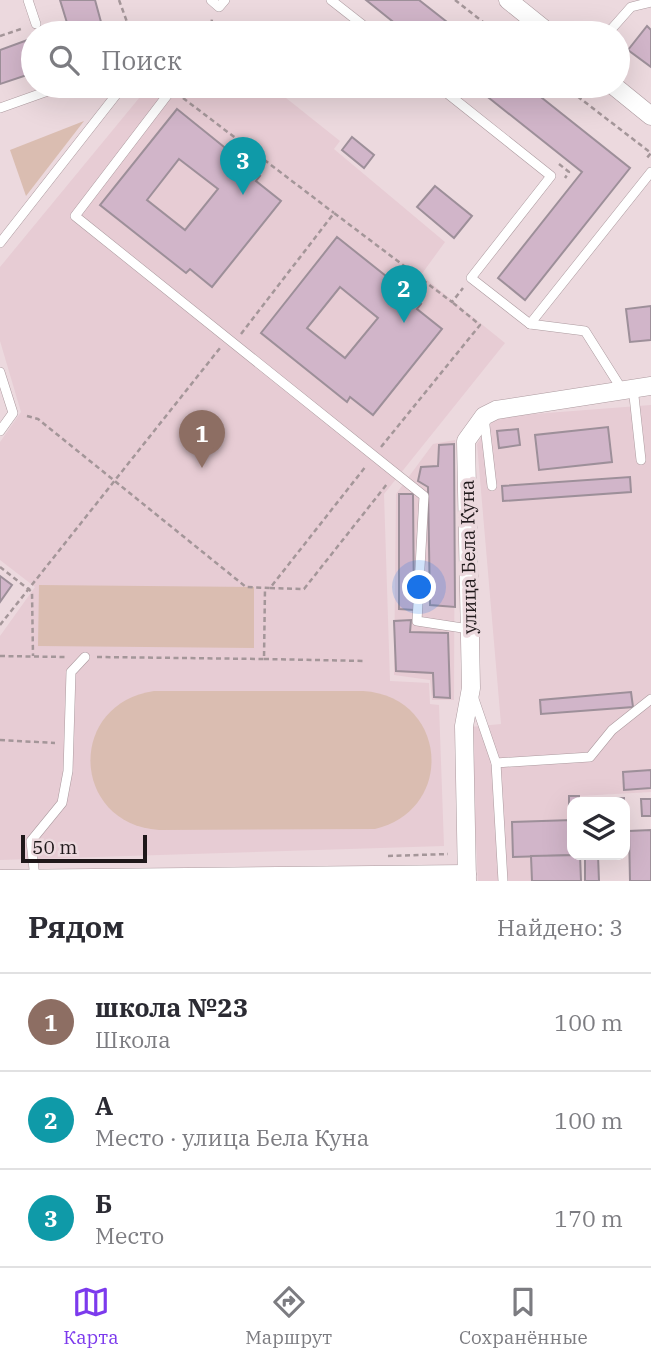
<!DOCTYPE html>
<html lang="ru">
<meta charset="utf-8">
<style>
:root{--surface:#fff;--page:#f7f7f7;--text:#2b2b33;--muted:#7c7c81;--line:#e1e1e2;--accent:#7c3aed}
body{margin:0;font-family:"IBM Plex Serif",serif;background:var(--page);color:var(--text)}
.controls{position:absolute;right:21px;bottom:21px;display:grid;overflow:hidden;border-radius:14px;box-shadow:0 7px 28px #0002}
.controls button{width:63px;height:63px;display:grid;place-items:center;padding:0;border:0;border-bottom:2px solid var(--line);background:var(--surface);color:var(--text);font:35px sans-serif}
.scale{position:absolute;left:21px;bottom:18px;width:126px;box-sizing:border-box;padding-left:7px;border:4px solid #1f181a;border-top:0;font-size:19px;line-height:24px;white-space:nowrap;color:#1f181a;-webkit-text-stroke:5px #ecd9de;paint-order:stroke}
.you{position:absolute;left:420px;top:588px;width:24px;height:24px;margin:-18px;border:5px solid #fff;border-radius:50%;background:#1a73e8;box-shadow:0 0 0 10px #1a73e833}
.badge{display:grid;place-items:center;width:46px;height:46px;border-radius:50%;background:var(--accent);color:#fff;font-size:23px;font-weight:700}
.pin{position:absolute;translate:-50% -58px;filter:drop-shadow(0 2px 4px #0008)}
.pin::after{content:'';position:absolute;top:37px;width:24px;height:21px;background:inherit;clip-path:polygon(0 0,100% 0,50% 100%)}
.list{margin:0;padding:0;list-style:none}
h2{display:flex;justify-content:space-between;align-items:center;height:91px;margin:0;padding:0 28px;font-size:30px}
h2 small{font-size:23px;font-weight:400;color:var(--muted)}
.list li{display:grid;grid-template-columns:46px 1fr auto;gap:21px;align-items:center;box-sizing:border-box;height:98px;padding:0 28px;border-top:2px solid var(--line)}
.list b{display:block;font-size:26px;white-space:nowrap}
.list p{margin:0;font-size:23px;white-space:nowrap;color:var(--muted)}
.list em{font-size:23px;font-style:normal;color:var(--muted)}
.icon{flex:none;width:38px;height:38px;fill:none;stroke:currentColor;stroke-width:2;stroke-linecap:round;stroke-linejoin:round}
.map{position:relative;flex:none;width:651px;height:881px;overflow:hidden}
.search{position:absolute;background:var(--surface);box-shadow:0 7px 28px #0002;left:21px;right:21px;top:21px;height:77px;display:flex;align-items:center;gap:18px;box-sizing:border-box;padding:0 24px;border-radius:38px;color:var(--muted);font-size:26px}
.sheet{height:385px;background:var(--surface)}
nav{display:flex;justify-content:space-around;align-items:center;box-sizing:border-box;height:98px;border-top:2px solid var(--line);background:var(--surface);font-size:19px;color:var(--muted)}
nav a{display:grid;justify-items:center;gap:4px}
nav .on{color:var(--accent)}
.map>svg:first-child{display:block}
</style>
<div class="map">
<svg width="651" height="881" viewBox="0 0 651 881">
<rect width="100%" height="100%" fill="#ecd9de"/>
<g fill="#e7ccd4">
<polygon points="149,86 271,86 340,141 334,149 445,242 421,275 505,343 384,494 390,681 429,683 430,704 439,705 444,846 0,860 0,636 35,587 0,560 0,442 21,412 0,341 0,267"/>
<polygon points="651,405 651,792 579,796 579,802 572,802 572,855 580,855 581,881 478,881 470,727 501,724 477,444 495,417"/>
<polygon points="455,440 454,700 432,700 430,680 394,675 396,494 433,444"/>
</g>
<g fill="#dabdb1">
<polygon points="84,121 26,196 10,150"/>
<polygon points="39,585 254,587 254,648 38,646"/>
<path d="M154 691H363C447 696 457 809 375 829L159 830C71 824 66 704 154 691Z"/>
</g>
<g fill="#d1b5c9" stroke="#9d8f99" stroke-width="2" fill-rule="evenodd">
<polygon points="60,0 95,0 104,33 47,33 68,26"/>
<polygon points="366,0 419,0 461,33 407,33"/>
<polygon points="647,26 651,30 651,67 628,50"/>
<polygon points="33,38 33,73 0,84 0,50"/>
<polygon points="474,86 527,86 630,168 525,300 498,278 582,172"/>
<path d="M177 109 260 176 256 181 281 201 212 287 190 269 186 273 100 205ZM179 159 218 189 185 230 147 200Z"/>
<polygon points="352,137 374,155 364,168 342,150"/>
<polygon points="435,186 472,216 454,238 417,207"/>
<path d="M337 237 421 304 417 309 442 329 373 415 350 397 347 402 261 333ZM340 287 378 318 345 358 307 328Z"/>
<polygon points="651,306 651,340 630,342 626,309"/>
<polygon points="608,427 612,462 539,470 535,435"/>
<polygon points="518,429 520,445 499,448 497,431"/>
<polygon points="454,444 455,607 430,605 428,487 418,481 421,467 438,466 439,445"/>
<polygon points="630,477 631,492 503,501 502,486"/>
<polygon points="399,494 413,494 414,610 399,609"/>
<polygon points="0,576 12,585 0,602"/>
<polygon points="411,620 410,632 448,633 450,698 434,697 433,673 396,671 394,621"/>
<polygon points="631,692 633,707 541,714 540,700"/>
<polygon points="651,770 651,788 624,790 623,772"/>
<polygon points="569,796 579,796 579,802 572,802 572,810 569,810"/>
<polygon points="624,798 624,802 584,802 584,800"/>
<polygon points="641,799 651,799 651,816 642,816"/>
<polygon points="572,820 572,855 580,855 513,857 512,822"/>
<polygon points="651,830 651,881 630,881 629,831"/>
<polygon points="580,855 581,881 532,881 531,856"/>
<polygon points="585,855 598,855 599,881 585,881"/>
</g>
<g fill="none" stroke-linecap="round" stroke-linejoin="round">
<defs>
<g id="lane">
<polyline points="28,0 36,24"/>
<polyline points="211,0 219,7 225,0"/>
<polyline points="331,0 373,33"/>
<polyline points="608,33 631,7 651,2"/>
<polyline points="438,86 551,176 471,278 530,324 585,331 621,388"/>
<polyline points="172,89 75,216 424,496 417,621 469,629"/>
<polyline points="0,108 62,86"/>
<polyline points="0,243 123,86"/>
<polyline points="530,324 651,172"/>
<polyline points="0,372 13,413 0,431"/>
<polyline points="633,387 641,460"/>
<polyline points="484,417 492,486"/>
<polyline points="473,696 496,763 503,881"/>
<polyline points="496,763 590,757 612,730 651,699"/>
<polyline points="35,879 31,841 62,803 68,771 71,672 85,657"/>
</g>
<g id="street">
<polyline points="508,0 549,33"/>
<polyline points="614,86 651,116"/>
<polyline points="0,879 467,874"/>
<polyline points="467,881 464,726 471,688 466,441 484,416 496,410 651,386"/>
</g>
</defs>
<use href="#lane" stroke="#ac9a9f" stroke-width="10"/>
<use href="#street" stroke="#ac9a9f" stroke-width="19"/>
<g stroke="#a49699" stroke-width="2.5" stroke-dasharray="5 3.5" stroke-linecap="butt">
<polyline points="119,0 131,33"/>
<polyline points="455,0 497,33"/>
<polyline points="384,26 394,33"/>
<polyline points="210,33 212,19"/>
<polyline points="0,36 24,28"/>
<polyline points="564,86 651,153 645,160"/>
<polyline points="183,98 334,213"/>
<polyline points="559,164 569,172 565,178"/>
<polyline points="241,334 334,213 452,302 463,288"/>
<polyline points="27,416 38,419 246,587 270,588 366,466"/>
<polyline points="381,447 480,325 452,302"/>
<polyline points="0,567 32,592 33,656"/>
<polyline points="270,588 304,589 387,484"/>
<polyline points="0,625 220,348"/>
<polyline points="0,656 66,657"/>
<polyline points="97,657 264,659 265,588"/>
<polyline points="264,659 365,661"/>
<polyline points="0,740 55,743"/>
<polyline points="388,856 448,854"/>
</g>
<use href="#lane" stroke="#fff" stroke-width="9"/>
<use href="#street" stroke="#fff" stroke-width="18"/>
</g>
<g text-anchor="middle" stroke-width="7" stroke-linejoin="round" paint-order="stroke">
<g font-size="19" fill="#1f181a" stroke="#ecd9de">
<text transform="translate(468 557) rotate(-91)" y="7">улица Бела Куна</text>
</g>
</g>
</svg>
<div class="controls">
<button><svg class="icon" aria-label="layers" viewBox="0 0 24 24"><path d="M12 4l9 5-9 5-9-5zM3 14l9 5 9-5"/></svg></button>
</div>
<div class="scale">50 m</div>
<div class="you"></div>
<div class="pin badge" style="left:202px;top:468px;background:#8d6e63">1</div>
<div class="pin badge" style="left:404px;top:323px;background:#0f9aa8">2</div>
<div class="pin badge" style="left:243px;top:195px;background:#0f9aa8">3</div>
<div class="search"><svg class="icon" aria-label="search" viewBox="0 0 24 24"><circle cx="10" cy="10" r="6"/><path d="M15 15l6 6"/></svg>Поиск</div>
</div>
<section class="sheet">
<h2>Рядом<small>Найдено: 3</small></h2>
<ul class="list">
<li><span class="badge" style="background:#8d6e63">1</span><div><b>школа №23</b><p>Школа</p></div><em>100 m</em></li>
<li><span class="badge" style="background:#0f9aa8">2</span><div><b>А</b><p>Место · улица Бела Куна</p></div><em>100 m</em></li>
<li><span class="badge" style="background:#0f9aa8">3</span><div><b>Б</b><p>Место</p></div><em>170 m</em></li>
</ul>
</section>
<nav>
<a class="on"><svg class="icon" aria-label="map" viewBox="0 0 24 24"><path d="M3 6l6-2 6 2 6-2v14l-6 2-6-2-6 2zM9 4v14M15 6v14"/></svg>Карта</a>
<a><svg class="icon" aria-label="directions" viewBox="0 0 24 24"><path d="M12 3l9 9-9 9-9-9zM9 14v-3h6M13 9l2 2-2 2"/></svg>Маршрут</a>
<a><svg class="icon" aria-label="saved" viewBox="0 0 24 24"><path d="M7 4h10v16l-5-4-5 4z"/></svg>Сохранённые</a>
</nav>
